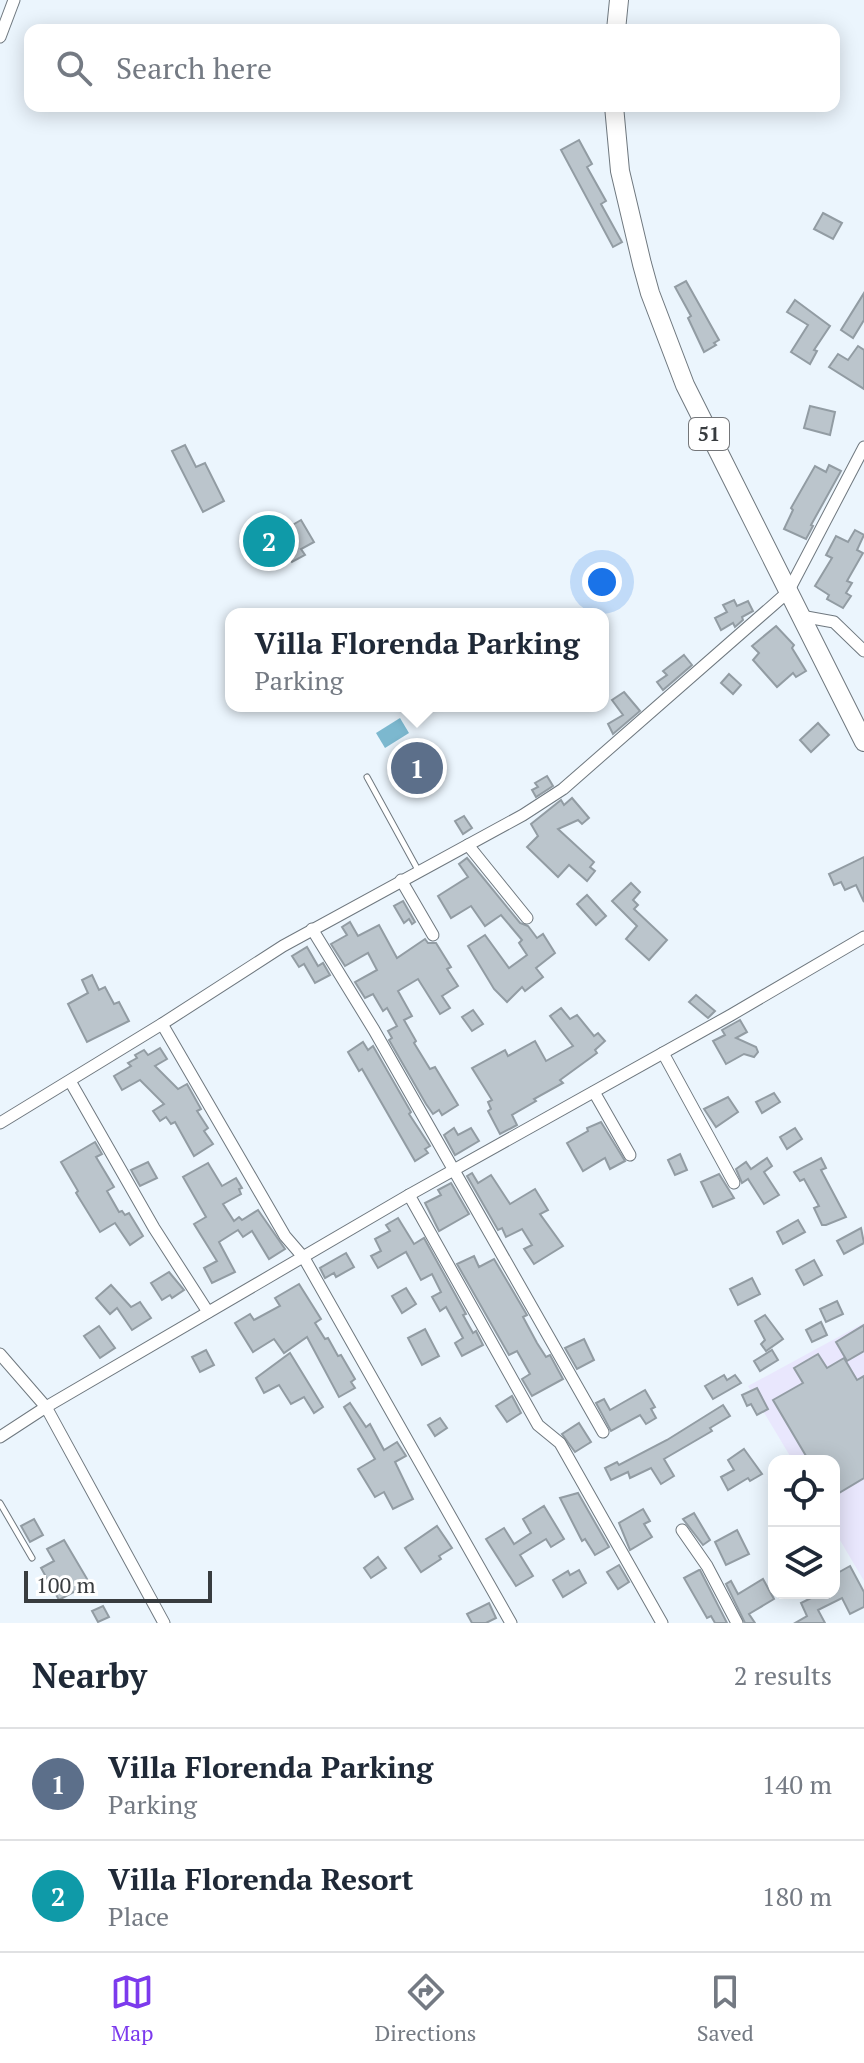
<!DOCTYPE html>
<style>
:root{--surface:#fff;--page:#f2f2f3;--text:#1f2937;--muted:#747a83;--line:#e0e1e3;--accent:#7c3aed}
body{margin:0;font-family:"PT Serif",serif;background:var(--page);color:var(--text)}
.controls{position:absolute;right:24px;bottom:24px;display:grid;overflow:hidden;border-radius:16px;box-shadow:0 4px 20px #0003}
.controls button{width:72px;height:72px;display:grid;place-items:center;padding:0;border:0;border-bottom:2px solid var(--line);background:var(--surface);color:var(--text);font:40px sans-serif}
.scale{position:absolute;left:24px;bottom:20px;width:188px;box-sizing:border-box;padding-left:8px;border:4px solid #383c3f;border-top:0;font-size:22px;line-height:28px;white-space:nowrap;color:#383c3f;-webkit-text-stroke:6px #fff;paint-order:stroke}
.you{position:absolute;left:602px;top:582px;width:28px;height:28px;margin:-20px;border:6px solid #fff;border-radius:50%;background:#1a73e8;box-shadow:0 0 0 12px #1a73e833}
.badge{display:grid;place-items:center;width:52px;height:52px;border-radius:50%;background:var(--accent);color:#fff;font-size:26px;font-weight:700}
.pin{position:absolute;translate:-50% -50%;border:4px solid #fff;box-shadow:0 2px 8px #0006}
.popup{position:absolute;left:225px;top:608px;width:384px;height:104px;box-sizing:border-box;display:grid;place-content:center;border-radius:16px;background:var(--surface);filter:drop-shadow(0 2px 6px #0005);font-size:26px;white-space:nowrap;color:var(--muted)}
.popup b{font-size:30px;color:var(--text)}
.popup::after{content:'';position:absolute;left:50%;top:100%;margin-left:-16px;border:16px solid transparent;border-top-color:var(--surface)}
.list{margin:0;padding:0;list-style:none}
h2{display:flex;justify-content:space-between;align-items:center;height:104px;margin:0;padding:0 32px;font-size:34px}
h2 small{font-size:26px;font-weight:400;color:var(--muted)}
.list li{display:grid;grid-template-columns:52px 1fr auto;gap:24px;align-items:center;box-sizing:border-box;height:112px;padding:0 32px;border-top:2px solid var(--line)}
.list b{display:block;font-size:30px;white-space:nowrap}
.list p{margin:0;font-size:26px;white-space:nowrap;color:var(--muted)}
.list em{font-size:26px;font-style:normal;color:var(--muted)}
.icon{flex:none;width:44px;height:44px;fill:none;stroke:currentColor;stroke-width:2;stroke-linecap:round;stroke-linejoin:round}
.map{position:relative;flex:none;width:864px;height:1623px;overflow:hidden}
.search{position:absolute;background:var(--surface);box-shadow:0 4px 20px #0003;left:24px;right:24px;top:24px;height:88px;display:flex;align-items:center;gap:20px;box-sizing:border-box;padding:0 28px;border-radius:16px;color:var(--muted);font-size:30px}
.sheet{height:328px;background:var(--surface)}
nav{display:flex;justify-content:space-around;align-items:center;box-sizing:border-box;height:112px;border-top:2px solid var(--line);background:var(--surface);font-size:22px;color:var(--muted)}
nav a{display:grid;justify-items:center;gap:4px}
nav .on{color:var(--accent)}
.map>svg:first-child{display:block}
</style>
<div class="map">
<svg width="864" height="1623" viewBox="0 0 864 1623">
<rect width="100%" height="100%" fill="#ebf5fd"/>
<polygon fill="#e9e7fd" points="864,1323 864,1581 834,1530 834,1461 793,1461 748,1386"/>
<polygon fill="#7cb8cf" points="400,718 409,733 385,748 376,733"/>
<g fill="#bbc5cc" stroke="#929ca3" stroke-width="2">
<polygon points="579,140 592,164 587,167 606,201 601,204 622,242 613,247 561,150"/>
<polygon points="823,213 842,223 833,239 814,229"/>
<polygon points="686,281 719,340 714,343 716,345 704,352 688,318 691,316 675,287"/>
<polygon points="864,293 864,320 853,338 841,330"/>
<polygon points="795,300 830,326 814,350 817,351 810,364 791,352 808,325 787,312"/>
<polygon points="858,346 864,350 864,389 829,367 838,354 848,360"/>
<polygon points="810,406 835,412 830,435 804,428"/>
<polygon points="185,445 196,467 205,463 224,501 203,512 172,451"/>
<polygon points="829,465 841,471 811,525 813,526 806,539 784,529 793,510 791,508 815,466 826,472"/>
<polygon points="301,520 314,542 301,549 305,555 292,562 288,555 284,558 272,537"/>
<polygon points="855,530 864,535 857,550 863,553 847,581 852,583 846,593 851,596 843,608 827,599 829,595 815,586 832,558 826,555 836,536 848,542"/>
<polygon points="734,600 737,606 748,601 753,611 742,617 743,620 735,627 733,623 721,630 715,618 727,612 723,605"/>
<polygon points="776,626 794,645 792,648 806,671 796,677 793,673 777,687 753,660 759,653 752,646"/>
<polygon points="684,655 692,665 663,690 657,682 667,675 663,671"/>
<polygon points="729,674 741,685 733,694 721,683"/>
<polygon points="624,692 640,711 613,734 608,724 623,715 612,700"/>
<polygon points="818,723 829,735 811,752 800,740"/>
<polygon points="547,776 553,786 536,797 532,790 538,787 535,783"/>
<polygon points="572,798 589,818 582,824 578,820 558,829 594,862 590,867 595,871 587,881 569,865 558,877 527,847 538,836 531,824 561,800 564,805"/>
<polygon points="464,816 472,828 463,834 455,821"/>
<polygon points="864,857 864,902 856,885 845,890 841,882 834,885 829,874"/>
<polygon points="467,858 520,923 528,926 537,938 543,934 555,953 536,968 543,977 525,991 522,987 507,1002 494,989 468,946 485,935 509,968 527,955 519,943 522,940 501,915 485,926 471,906 451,918 438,896 468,877 459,864"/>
<polygon points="631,883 640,892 633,900 638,905 634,909 667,940 649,960 626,939 637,926 612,901"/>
<polygon points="587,895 606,916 596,925 577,904"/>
<polygon points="403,901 415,922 412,924 409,919 404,923 394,906"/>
<polygon points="350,922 358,936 379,925 397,958 425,939 428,943 436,943 451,967 447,969 458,986 442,996 450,1008 440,1014 418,979 398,991 412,1016 404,1020 416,1041 414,1043 430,1069 435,1067 458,1105 442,1115 439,1110 433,1114 426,1104 389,1040 392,1038 388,1031 397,1026 387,1008 383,1011 373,994 365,998 355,982 377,970 368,953 345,966 331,944 347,935 342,927"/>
<polygon points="307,947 318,966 323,963 330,975 315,983 304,964 299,967 292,956"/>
<polygon points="92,975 99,990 105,987 114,1004 119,1002 129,1021 87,1042 68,1004 88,993 82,980"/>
<polygon points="696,995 715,1011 708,1018 689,1002"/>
<polygon points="561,1008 570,1019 577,1015 594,1036 598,1033 605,1041 595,1050 597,1053 560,1080 563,1083 534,1099 536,1101 512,1115 517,1125 500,1134 488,1111 491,1109 488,1102 492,1100 472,1068 505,1050 508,1056 535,1041 546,1061 573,1046 550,1016"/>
<polygon points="473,1010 483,1024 472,1031 462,1017"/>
<polygon points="740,1020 747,1032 736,1038 756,1047 758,1052 754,1057 744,1054 726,1064 713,1041 725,1035 722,1030"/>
<polygon points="363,1042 368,1050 373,1046 411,1112 409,1114 430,1146 425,1149 428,1153 415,1161 362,1069 359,1071 348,1052"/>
<polygon points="160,1048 167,1059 155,1066 178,1089 187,1084 201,1109 197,1111 208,1128 204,1131 213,1144 194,1156 175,1122 171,1124 166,1117 160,1121 153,1111 164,1104 140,1080 122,1090 114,1076 131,1066 128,1063 137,1058 135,1055 144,1050 148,1055"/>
<polygon points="774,1093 780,1102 762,1113 756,1102"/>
<polygon points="728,1097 738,1112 716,1127 704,1109"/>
<polygon points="601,1122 625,1161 610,1169 605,1158 583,1171 567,1143 588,1131 587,1128"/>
<polygon points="454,1128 458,1135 471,1128 479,1141 455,1155 444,1135"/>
<polygon points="795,1128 802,1139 787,1149 780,1137"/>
<polygon points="95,1142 102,1154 96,1157 114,1187 107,1191 119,1212 122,1211 125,1215 129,1213 143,1236 130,1245 115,1223 100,1232 76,1193 78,1191 61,1162"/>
<polygon points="680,1154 687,1170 675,1175 668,1160"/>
<polygon points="767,1158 772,1166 764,1172 779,1195 764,1204 748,1179 742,1183 736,1169 746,1162 751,1169"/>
<polygon points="821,1158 826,1168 821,1170 846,1217 826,1225 822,1225 814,1208 819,1206 804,1179 800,1181 794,1172"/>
<polygon points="148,1162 157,1178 140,1186 131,1170"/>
<polygon points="208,1163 222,1186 236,1178 242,1188 239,1189 241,1194 223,1204 234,1221 239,1217 242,1220 258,1210 285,1249 269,1259 252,1231 243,1237 238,1230 219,1242 235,1272 212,1283 204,1268 217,1261 194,1224 206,1217 183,1177"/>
<polygon points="472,1173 478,1183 491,1175 510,1204 535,1189 548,1210 540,1214 563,1246 534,1264 524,1249 532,1245 522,1229 506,1237 502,1228 498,1230 467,1176"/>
<polygon points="719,1174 734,1198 713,1207 701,1182"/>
<polygon points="451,1183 469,1214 439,1231 425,1203 441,1195 438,1190"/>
<polygon points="398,1218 414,1244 424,1238 466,1314 463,1315 473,1333 476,1331 483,1345 462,1356 455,1343 463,1338 446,1307 440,1311 432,1297 441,1292 432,1274 421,1280 406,1252 378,1268 371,1256 381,1251 375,1239 390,1231 386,1225"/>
<polygon points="798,1220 805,1232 783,1244 777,1232"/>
<polygon points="861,1228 864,1243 844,1254 837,1241"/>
<polygon points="346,1253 354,1267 336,1277 334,1273 325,1278 320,1268"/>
<polygon points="474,1256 479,1267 494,1259 527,1315 523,1317 537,1343 546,1357 550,1355 563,1379 532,1396 522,1379 530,1374 517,1351 509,1355 457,1264"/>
<polygon points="814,1260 822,1275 804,1285 796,1270"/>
<polygon points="169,1272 184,1290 172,1298 170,1295 162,1300 151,1283"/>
<polygon points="752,1278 760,1294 738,1305 730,1289"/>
<polygon points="299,1284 321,1319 315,1323 325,1339 328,1338 338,1356 341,1355 355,1379 351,1382 355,1388 339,1397 307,1337 284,1353 274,1339 253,1352 235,1323 250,1314 254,1320 280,1306 275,1298"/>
<polygon points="111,1285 131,1307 140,1302 151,1318 132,1330 117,1308 110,1314 96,1298"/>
<polygon points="406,1288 416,1304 402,1313 392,1296"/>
<polygon points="837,1301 843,1314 826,1322 820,1309"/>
<polygon points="765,1315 783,1339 766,1351 761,1344 765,1340 755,1321"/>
<polygon points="821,1322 827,1335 812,1342 806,1330"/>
<polygon points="864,1325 864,1351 847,1361 836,1342"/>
<polygon points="99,1326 115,1348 100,1358 84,1336"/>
<polygon points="425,1329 439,1356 422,1365 408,1338"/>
<polygon points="584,1339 594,1360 577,1369 565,1348"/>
<polygon points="206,1350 214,1365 200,1372 192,1357"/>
<polygon points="772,1350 778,1360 760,1371 754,1361"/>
<polygon points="290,1353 323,1407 314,1413 304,1397 291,1404 279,1385 264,1393 256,1378"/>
<polygon points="818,1354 827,1368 844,1358 857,1380 864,1376 864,1478 834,1496 834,1461 809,1461 773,1400 803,1383 794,1368"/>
<polygon points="724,1375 727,1380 735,1375 741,1383 713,1399 705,1386"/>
<polygon points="757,1388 768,1409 757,1415 751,1404 747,1406 742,1395"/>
<polygon points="645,1390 655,1407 651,1409 656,1418 646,1424 640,1415 611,1431 596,1403 604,1399 610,1410"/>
<polygon points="512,1396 521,1413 507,1422 496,1406"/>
<polygon points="350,1403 366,1427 370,1424 384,1450 397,1442 406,1456 395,1462 413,1499 393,1509 384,1492 375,1497 358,1469 375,1459 344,1407"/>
<polygon points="723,1405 730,1416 710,1428 712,1431 664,1459 674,1476 661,1484 651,1468 630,1478 628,1472 611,1480 605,1468 617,1462 619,1465 667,1440"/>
<polygon points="440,1418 447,1428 435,1436 428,1425"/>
<polygon points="579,1423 591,1442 575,1452 562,1434"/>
<polygon points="744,1449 762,1474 750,1481 748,1478 728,1490 721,1477 734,1470 728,1460"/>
<polygon points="578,1493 609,1547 595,1555 585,1539 582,1541 560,1498"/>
<polygon points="544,1506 564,1539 551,1547 546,1539 520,1555 533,1576 516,1586 486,1539 504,1528 514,1544 531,1533 523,1519"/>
<polygon points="643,1509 650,1521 644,1524 652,1537 630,1550 619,1523"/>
<polygon points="694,1513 710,1540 703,1545 683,1519"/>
<polygon points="34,1519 43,1535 30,1542 21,1526"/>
<polygon points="437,1526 452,1548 439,1556 441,1559 421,1572 405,1548"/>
<polygon points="737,1530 749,1554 726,1565 715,1542"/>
<polygon points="64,1540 93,1589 82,1595 79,1589 59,1600 41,1568 54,1561 47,1549"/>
<polygon points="378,1557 386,1568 371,1578 364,1568"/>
<polygon points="619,1565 629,1582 618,1589 607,1572"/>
<polygon points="850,1566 864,1592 864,1607 850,1614 842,1598 818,1610 825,1623 795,1623 807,1616 801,1603 821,1593 834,1593 834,1575"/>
<polygon points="579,1570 586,1583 563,1597 553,1580 568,1571 570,1575"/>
<polygon points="699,1570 700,1570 727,1623 715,1623 711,1616 707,1618 684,1578"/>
<polygon points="763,1579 774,1599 749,1614 755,1623 745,1623 726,1584 731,1581 738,1594"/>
<polygon points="489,1603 496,1618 486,1623 472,1623 467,1614"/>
<polygon points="103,1606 109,1617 98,1622 92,1611"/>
</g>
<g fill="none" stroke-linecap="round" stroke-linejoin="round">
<defs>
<g id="service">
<polyline points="367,777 418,870"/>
<polyline points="0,1503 32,1558"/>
</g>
<g id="minor">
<polyline points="0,37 14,0"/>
<polyline points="801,616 834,622 864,651"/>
<polyline points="468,845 527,918"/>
<polyline points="401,880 433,935"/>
<polyline points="312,929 374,1030 603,1432"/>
<polyline points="162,1024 285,1236 304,1258 511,1623"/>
<polyline points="663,1053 734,1183"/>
<polyline points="70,1081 154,1228 208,1312"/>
<polyline points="594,1092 630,1155"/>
<polyline points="0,1123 162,1024 283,946 523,815 563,789 788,592 864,447"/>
<polyline points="409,1195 538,1425 560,1443 662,1623"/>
<polyline points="0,1354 46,1407 164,1623"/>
<polyline points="0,1437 46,1407 409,1195 731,1015 864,937"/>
<polyline points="682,1530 707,1566 737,1623"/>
</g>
<g id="trunk">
<polyline points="616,30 619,0"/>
<polyline points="614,106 620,171 642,264 650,293 685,385 864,742"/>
</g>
</defs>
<use href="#service" stroke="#6f787f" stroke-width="7"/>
<use href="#minor" stroke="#6f787f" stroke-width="13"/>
<use href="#trunk" stroke="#6f787f" stroke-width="20"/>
<use href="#service" stroke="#fff" stroke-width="5"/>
<use href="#minor" stroke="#fff" stroke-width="11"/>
<use href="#trunk" stroke="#fff" stroke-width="18"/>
</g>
<g text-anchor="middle" stroke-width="6" stroke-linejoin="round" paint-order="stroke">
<rect fill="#fff" stroke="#747679" stroke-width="2" x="689" y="418" width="40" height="32" rx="6"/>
<g font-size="20" font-weight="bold" fill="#383c3f">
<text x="709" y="441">51</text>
</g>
</g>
</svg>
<div class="controls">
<button><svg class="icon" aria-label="locate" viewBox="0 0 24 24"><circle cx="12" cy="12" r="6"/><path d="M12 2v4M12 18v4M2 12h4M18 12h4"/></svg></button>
<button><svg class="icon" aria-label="layers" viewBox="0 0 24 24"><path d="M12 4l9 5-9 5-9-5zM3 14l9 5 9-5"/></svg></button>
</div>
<div class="scale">100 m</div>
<div class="you"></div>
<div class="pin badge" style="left:417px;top:768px;background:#5c6f8a">1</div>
<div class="popup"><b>Villa Florenda Parking</b>Parking</div>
<div class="pin badge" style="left:269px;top:541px;background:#0f9aa8">2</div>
<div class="search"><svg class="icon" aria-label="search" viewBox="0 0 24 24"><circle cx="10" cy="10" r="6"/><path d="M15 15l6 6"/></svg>Search here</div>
</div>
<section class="sheet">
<h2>Nearby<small>2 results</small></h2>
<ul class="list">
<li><span class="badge" style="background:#5c6f8a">1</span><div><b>Villa Florenda Parking</b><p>Parking</p></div><em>140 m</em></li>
<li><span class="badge" style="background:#0f9aa8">2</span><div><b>Villa Florenda Resort</b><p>Place</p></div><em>180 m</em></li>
</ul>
</section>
<nav>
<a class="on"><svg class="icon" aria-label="map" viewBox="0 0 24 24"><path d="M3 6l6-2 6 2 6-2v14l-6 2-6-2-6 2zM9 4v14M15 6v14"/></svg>Map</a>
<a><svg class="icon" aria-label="directions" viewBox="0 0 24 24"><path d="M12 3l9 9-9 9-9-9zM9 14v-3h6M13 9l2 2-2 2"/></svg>Directions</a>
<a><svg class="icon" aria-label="saved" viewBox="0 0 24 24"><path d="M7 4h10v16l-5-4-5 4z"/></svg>Saved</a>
</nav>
